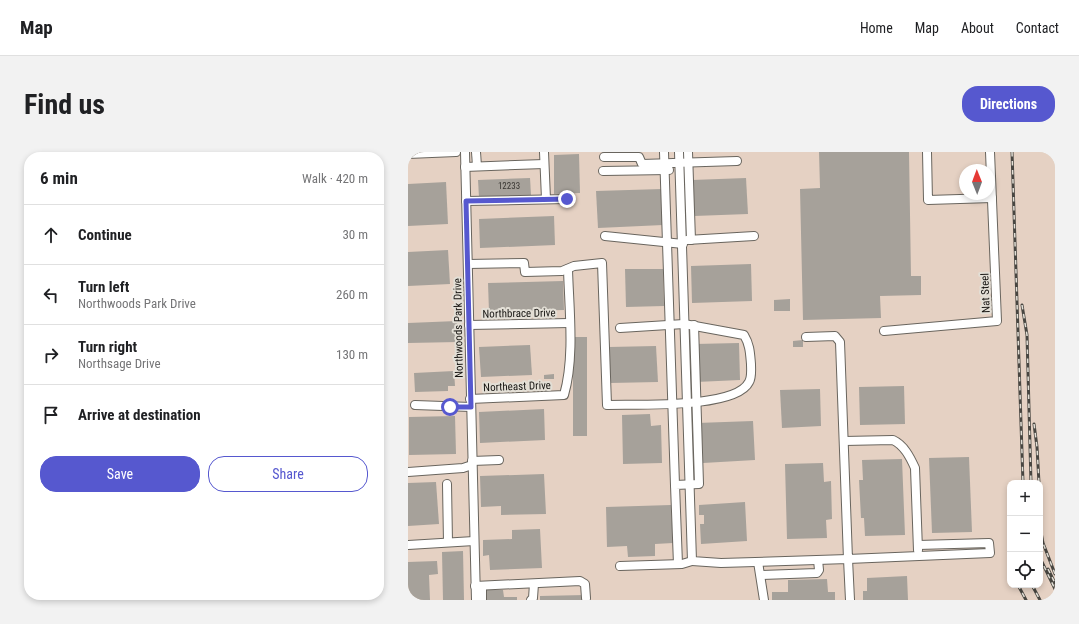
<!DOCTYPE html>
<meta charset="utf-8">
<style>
:root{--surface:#fff;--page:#f2f2f2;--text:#202124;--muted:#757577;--line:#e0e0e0;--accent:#5658cf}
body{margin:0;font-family:"Roboto Condensed",sans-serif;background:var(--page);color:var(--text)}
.controls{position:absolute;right:12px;bottom:12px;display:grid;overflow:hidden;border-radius:8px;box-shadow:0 2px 6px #0003}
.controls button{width:36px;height:36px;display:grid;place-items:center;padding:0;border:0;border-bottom:1px solid var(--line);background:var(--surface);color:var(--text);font:20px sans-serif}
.compass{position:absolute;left:551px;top:12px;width:36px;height:36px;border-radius:50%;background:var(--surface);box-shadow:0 2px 6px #0003;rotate:359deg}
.stop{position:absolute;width:12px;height:12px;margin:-9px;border:3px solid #5658cf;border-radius:50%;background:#fff}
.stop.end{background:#5658cf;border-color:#fff;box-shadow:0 1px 4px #0008}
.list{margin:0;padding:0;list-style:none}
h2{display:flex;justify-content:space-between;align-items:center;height:52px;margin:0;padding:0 16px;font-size:17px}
h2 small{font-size:13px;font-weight:400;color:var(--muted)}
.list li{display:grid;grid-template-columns:26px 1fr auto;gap:12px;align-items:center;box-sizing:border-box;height:60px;padding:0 16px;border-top:1px solid var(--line)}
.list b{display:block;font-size:15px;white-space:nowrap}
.list p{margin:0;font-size:13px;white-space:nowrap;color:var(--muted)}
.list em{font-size:13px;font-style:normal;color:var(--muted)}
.actions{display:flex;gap:8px;padding:12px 16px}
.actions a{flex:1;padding:9px 0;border:1px solid var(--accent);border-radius:16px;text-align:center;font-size:14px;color:var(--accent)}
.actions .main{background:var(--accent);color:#fff}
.icon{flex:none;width:22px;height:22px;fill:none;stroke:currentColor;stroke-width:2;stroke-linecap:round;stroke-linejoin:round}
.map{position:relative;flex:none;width:647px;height:448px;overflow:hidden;border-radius:16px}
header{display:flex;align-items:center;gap:24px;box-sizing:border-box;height:56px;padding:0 20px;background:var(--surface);border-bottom:1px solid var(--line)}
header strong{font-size:19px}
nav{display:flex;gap:22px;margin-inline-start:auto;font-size:14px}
.intro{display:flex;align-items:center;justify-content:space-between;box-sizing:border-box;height:96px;padding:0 24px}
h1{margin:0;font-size:28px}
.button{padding:10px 18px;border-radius:16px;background:var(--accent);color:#fff;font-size:14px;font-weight:700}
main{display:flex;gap:24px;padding:0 24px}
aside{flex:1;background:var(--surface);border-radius:16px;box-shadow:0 2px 6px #0003}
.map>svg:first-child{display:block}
</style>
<header>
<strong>Map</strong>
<nav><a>Home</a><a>Map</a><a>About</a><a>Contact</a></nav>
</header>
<div class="intro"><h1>Find us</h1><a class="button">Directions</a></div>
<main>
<aside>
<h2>6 min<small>Walk · 420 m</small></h2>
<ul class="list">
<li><svg class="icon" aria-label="ahead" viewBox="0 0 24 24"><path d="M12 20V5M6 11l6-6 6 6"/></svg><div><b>Continue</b></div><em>30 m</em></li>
<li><svg class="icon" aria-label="left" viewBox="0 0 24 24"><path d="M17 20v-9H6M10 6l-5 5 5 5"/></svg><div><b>Turn left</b><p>Northwoods Park Drive</p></div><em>260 m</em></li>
<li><svg class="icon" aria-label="right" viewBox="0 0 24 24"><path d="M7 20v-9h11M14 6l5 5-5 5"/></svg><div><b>Turn right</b><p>Northsage Drive</p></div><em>130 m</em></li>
<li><svg class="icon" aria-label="arrive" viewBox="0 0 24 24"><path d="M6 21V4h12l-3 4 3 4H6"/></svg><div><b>Arrive at destination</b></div></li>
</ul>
<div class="actions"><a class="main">Save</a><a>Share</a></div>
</aside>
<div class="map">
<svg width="647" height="448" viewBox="0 0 647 448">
<rect width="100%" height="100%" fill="#e3dfd6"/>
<path fill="#e5d1c3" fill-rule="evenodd" d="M0 0H647V448H0ZM557 18H581V42H557ZM602 331H632V433H602Z"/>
<g fill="#a6a19a">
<polygon points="411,0 501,0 503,124 513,124 513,143 472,144 473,166 395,168 392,37 412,36"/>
<polygon points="171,2 172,41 146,42 146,3"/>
<polygon points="122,26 123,43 71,45 70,28"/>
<polygon points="338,26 340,62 286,64 284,28"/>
<polygon points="38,30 40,72 0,74 0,32"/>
<polygon points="254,37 255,73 190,76 188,39"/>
<polygon points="146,64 147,93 72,96 71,67"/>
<polygon points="40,98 42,132 0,134 0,100"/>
<polygon points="343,112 344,149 284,151 283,114"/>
<polygon points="217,117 255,117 256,154 218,155"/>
<polygon points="155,129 156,158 81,160 80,131"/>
<polygon points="382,147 382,159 366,159 366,148"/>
<polygon points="49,169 50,190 0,191 0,171"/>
<rect x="165" y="185" width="14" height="99"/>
<polygon points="395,188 395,195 385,195 385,189"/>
<polygon points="331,191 332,228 288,230 287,192"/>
<polygon points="122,193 124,223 73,225 71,195"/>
<polygon points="248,194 250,230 202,231 201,195"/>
<polygon points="46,219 47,234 40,234 40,239 7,240 6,221"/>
<polygon points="146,222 146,227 136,227 136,223"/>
<rect x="135" y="233" width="7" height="7"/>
<polygon points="496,234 497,272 452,273 451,235"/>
<polygon points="412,237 413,274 374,276 372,238"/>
<polygon points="136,257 137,288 72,291 71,260"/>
<polygon points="242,262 243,274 253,273 254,311 215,312 214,263"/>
<polygon points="47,264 48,302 1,303 1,265"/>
<polygon points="345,269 347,308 295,311 294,286 290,286 289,271"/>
<polygon points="561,305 564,380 524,381 521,306"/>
<polygon points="494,307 497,383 457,384 456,366 453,366 451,328 455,328 454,308"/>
<polygon points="415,311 416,330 423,329 424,367 418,368 419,386 379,387 377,312"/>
<polygon points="136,322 138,362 93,363 93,354 73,355 72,324"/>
<polygon points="28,330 31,372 0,374 0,331"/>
<polygon points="337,350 339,389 293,392 292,372 296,372 296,363 291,363 291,353"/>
<polygon points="263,353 265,391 247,392 247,404 220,405 219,394 199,395 198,355"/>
<polygon points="132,377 134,416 82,418 81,403 75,404 75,388 104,387 104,378"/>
<polygon points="55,399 56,448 35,448 34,400"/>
<polygon points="29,409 30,422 21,423 22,448 0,448 0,410"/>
<polygon points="499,424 500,448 455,448 455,439 459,439 459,426"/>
<polygon points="419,427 420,440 427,440 427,448 364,448 364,440 380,440 380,428"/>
<polygon points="77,438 95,438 96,445 109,445 109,448 78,448"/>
<polygon points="177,443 177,448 132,448 132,444"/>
</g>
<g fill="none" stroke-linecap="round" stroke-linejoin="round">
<defs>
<g id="minor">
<polyline points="57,0 68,448"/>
<polyline points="68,0 69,14"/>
<polyline points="136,0 138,47"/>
<polyline points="256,0 267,333"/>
<polyline points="271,0 284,409 313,411 440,407 442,448"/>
<polyline points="280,0 283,88"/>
<polyline points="519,0 520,48 584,46"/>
<polyline points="0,2 48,0"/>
<polyline points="196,5 231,5 234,12 329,9"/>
<polyline points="57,15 136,12"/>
<polyline points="195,19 261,18"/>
<polyline points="58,49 159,47"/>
<polyline points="197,84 275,92"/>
<polyline points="279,88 346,84"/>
<path d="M60 112 116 111 117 120 154 119 166 114 194 111 199 253C227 252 328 257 341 230 344 225 343 218 343 212 342 201 342 193 336 183L276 172 212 176"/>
<polyline points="61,173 161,171"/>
<polyline points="476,179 589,169 582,0"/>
<polyline points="398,185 427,184 432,190 440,407 582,401 581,391 510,393"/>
<path d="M62 247 156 243C167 205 161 156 160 117"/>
<polyline points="7,253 63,255"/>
<path d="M436 289 485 288C496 293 502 305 507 316L510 398"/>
<polyline points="64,309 91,308"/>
<polyline points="0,320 55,316 64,313"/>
<polyline points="39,332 40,390"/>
<polyline points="0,393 66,389"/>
<polyline points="350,410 356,448"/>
<polyline points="270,412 267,333 291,332 286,173"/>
<polyline points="212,414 274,412 284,409"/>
<polyline points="353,423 409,421 411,418 410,408"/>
<polyline points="67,434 172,429 177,432 178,446"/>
<polyline points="74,434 74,448"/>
<polyline points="123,448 125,446 126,432"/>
</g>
</defs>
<use href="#minor" stroke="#69655e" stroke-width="10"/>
<use href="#minor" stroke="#fff" stroke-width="8"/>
<defs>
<g id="rail">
<polyline points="604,0 615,331"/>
<polyline points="614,153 619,183 623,331"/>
<polyline points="626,272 629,295 631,331"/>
<polyline points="632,375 635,391 647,422"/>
<polyline points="632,406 647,437"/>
<polyline points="640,417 647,431"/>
<polyline points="610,433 618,448"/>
<polyline points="624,433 632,448"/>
</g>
</defs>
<use href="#rail" stroke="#484641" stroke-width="3"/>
<use href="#rail" stroke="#e3dfd6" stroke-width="1.5" stroke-dasharray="4.5" stroke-linecap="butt"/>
</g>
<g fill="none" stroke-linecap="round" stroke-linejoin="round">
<polyline stroke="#5658cf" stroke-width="5" points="42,255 63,255 58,49 159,47"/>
</g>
<g text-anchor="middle" stroke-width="4" stroke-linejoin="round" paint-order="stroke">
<g font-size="9" fill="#393632">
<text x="101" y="37">12233</text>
</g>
<g font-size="11" fill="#151310" stroke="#e3dfd6">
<text transform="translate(577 141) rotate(-92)" y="4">Nat Steel</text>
<text transform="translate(111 161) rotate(-1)" y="4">Northbrace Drive</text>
<text transform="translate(50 176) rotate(-91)" y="4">Northwoods Park Drive</text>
<text transform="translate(109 234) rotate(-2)" y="4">Northeast Drive</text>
</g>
</g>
</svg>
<div class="controls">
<button>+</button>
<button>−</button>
<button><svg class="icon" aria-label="locate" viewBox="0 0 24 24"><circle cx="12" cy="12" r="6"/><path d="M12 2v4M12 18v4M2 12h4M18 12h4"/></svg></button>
</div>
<svg class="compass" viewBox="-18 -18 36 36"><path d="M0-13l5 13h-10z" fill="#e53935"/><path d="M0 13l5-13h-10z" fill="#757577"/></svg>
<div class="stop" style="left:42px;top:255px"></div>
<div class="stop end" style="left:159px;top:47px"></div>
</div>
</main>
